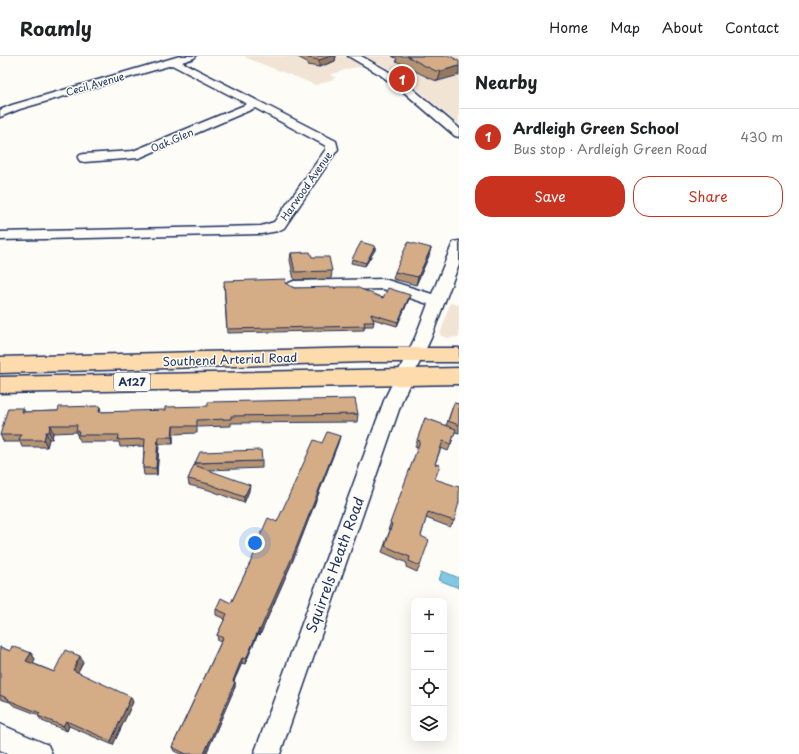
<!DOCTYPE html>
<meta charset="utf-8">
<style>
:root{--surface:#fff;--page:#f6f6f6;--text:#202124;--muted:#757577;--line:#e0e0e0;--accent:#c8321e}
body{margin:0;font-family:"Playpen Sans",sans-serif;background:var(--page);color:var(--text)}
.controls{position:absolute;right:12px;bottom:12px;display:grid;overflow:hidden;border-radius:8px;box-shadow:0 4px 16px #0002}
.controls button{width:36px;height:36px;display:grid;place-items:center;padding:0;border:0;border-bottom:1px solid var(--line);background:var(--surface);color:var(--text);font:20px sans-serif}
.you{position:absolute;left:255px;top:487px;width:14px;height:14px;margin:-10px;border:3px solid #fff;border-radius:50%;background:#1a73e8;box-shadow:0 0 0 6px #1a73e833}
.badge{display:grid;place-items:center;width:26px;height:26px;border-radius:50%;background:var(--accent);color:#fff;font-size:13px;font-weight:700}
.pin{position:absolute;translate:-50% -50%;border:2px solid #fff;box-shadow:0 1px 4px #0006}
.list{margin:0;padding:0;list-style:none}
h2{display:flex;justify-content:space-between;align-items:center;height:52px;margin:0;padding:0 16px;font-size:17px}
h2 small{font-size:13px;font-weight:400;color:var(--muted)}
.list li{display:grid;grid-template-columns:26px 1fr auto;gap:12px;align-items:center;box-sizing:border-box;height:56px;padding:0 16px;border-top:1px solid var(--line)}
.list b{display:block;font-size:15px;white-space:nowrap}
.list p{margin:0;font-size:13px;white-space:nowrap;color:var(--muted)}
.list em{font-size:13px;font-style:normal;color:var(--muted)}
.actions{display:flex;gap:8px;padding:12px 16px}
.actions a{flex:1;padding:9px 0;border:1px solid var(--accent);border-radius:16px;text-align:center;font-size:14px;color:var(--accent)}
.actions .main{background:var(--accent);color:#fff}
.icon{flex:none;width:22px;height:22px;fill:none;stroke:currentColor;stroke-width:2;stroke-linecap:round;stroke-linejoin:round}
.map{position:relative;flex:none;width:459px;height:698px;overflow:hidden}
header{display:flex;align-items:center;gap:24px;box-sizing:border-box;height:56px;padding:0 20px;background:var(--surface);border-bottom:1px solid var(--line)}
header strong{font-size:19px}
nav{display:flex;gap:22px;margin-inline-start:auto;font-size:14px}
main{display:flex}
aside{flex:1;background:var(--surface)}
.map>svg:first-child{display:block}
</style>
<header>
<strong>Roamly</strong>
<nav><a>Home</a><a>Map</a><a>About</a><a>Contact</a></nav>
</header>
<main>
<div class="map">
<svg width="459" height="698" viewBox="0 0 459 698">
<rect width="100%" height="100%" fill="#fdfcf7"/>
<filter id="ink" filterUnits="userSpaceOnUse"><feTurbulence type="fractalNoise" baseFrequency=".025" numOctaves="2"/><feDisplacementMap in="SourceGraphic" scale="8" xChannelSelector="R" yChannelSelector="G"/><feConvolveMatrix kernelMatrix="1 2 1 2 8 2 1 2 1" color-interpolation-filters="sRGB"/></filter>
<g filter="url(#ink)">
<g fill="#f1e4d5">
<polygon points="248,0 361,0 369,8 362,11 351,12 330,19 336,22 316,29 244,1"/>
<polygon points="364,0 459,0 459,69 409,26 390,13"/>
<polygon points="450,247 459,249 459,281 446,282 440,279"/>
</g>
<polygon fill="#82c8e3" stroke="#598bae" points="442,515 459,522 459,532 439,524"/>
<g fill="none" stroke-linecap="round" stroke-linejoin="round">
<defs>
<g id="minor">
<polygon points="180,0 196,0 194,2 182,6 336,85 338,93 284,172 278,175 261,178 0,184 0,176 261,170 274,166 326,93 326,90 255,52 139,102 84,106 80,105 78,102 80,99 84,98 133,95 247,48 172,9 20,53 0,61 0,54 12,49"/>
<polygon points="348,0 361,0 386,14 413,33 459,72 459,81 455,80 405,37 379,18"/>
<polygon points="459,185 459,208 431,282 403,342 280,698 254,698 385,342 415,282 428,248 383,233 294,235 289,233 286,230 289,227 294,225 384,223 432,238 452,189 454,186"/>
<polygon points="0,668 48,689 52,698 9,698 0,694"/>
</g>
<g id="highway">
<polygon points="365,292 459,292 459,306 365,306 0,317 0,301"/>
<polygon points="459,312 459,328 0,337 0,321"/>
</g>
</defs>
<use href="#minor" stroke="#1b2f5e" stroke-width="3"/>
<use href="#highway" stroke="#1b2f5e" stroke-width="3"/>
<use href="#minor" fill="#fdfcf7" fill-rule="evenodd"/>
<use href="#highway" fill="#fedbac" fill-rule="evenodd"/>
</g>
<g fill="#b69473" stroke="#1b2f5e">
<polygon points="296,0 336,0 335,5 319,11 307,9 307,6"/>
<polygon points="392,0 450,0 438,25 434,24 421,18 396,5 397,3"/>
<polygon points="375,190 375,194 365,210 351,207 352,203"/>
<polygon points="291,197 312,201 332,215 331,223 294,224 290,204"/>
<polygon points="429,200 416,229 393,223 395,216"/>
<polygon points="286,227 294,232 335,233 383,242 409,243 397,270 373,263 374,266 373,270 365,270 364,274 227,277 224,229"/>
<polygon points="454,347 459,348 459,377 455,376 451,388 448,395 441,392 435,408 435,423 454,465 450,471 426,462 421,480 420,510 417,516 406,511 407,507 382,496 390,474 388,474 418,392 415,391 425,362 446,370"/>
<polygon points="100,350 101,356 358,358 357,366 231,367 231,370 197,371 197,377 173,378 173,388 159,388 157,419 144,419 143,412 144,390 120,391 119,386 81,386 79,382 78,382 76,376 53,377 52,383 49,383 47,391 22,391 20,386 4,386 0,379 23,352 25,356 58,355"/>
<polygon points="340,380 338,387 293,504 260,579 258,578 245,608 242,607 234,625 235,626 235,631 206,698 180,698 174,695 172,691 221,586 218,585 217,579 225,563 216,559 216,553 231,547 257,493 257,487 277,466 322,387"/>
<polygon points="262,405 262,412 209,414 249,435 244,447 209,434 189,429 188,423 195,409 195,407"/>
<polygon points="0,591 10,595 31,597 35,603 32,607 54,616 83,606 77,616 133,646 113,689 69,670 67,675 42,665 38,660 39,659 13,649 10,646 0,643"/>
</g>
<g fill="#94785e" stroke="#1b2f5e">
<polygon points="329,0 336,0 335,5 319,11 319,4"/>
<polygon points="459,10 459,19 438,25 441,15"/>
<polygon points="375,190 375,194 365,210 366,207"/>
<polygon points="431,192 429,200 416,229 418,221"/>
<polygon points="410,239 409,243 397,270 398,266"/>
<polygon points="50,369 53,377 52,383 49,376"/>
<polygon points="173,370 173,388 172,381"/>
<polygon points="46,376 49,383 47,391 44,384"/>
<polygon points="340,380 338,387 293,504 260,579 260,574"/>
<polygon points="158,381 159,388 157,419 156,412"/>
<polygon points="250,429 249,435 244,447 244,441"/>
<polygon points="259,573 258,578 245,608 246,603"/>
<polygon points="31,597 35,603 31,611 26,605"/>
<polygon points="80,600 83,606 76,620 73,614"/>
<polygon points="242,602 242,607 232,629 233,625"/>
<polygon points="235,626 235,631 206,698 204,698"/>
<polygon points="131,641 133,646 113,689 111,685"/>
<polygon points="66,665 69,670 67,675 63,670"/>
</g>
<g fill="#d4ac86" stroke="#1b2f5e">
<polygon points="307,0 331,0 319,4 308,2"/>
<polygon points="407,0 450,0 459,5 459,10 441,15 436,15 423,9"/>
<polygon points="361,186 375,190 366,207 352,203"/>
<polygon points="408,186 431,192 418,221 395,216"/>
<polygon points="310,196 312,201 329,201 332,215 295,216 291,197"/>
<polygon points="286,223 285,227 294,232 335,231 335,233 336,231 356,231 383,242 388,232 410,239 398,266 371,258 374,266 364,266 365,270 227,273 224,225"/>
<polygon points="355,343 358,358 231,360 231,363 197,364 197,370 173,370 172,381 158,381 156,412 143,412 145,383 118,384 119,379 78,379 79,375 76,375 77,369 50,369 49,376 46,376 44,384 19,384 21,379 0,379 8,352 23,352 22,356 58,355 59,351 100,350 99,356 165,354 165,351 208,350 208,346"/>
<polygon points="454,347 459,348 459,369 448,365"/>
<polygon points="425,362 456,373 451,388 443,385 435,408 440,409 435,423 459,431 459,446 454,465 428,456 421,480 429,484 420,510 409,505 410,501 385,490 392,468 390,467 420,385 417,384"/>
<polygon points="327,376 340,380 294,497 260,574 259,573 246,603 242,602 233,625 235,626 204,698 186,698 172,691 223,582 217,579 227,558 216,553 221,542 231,547 259,488 257,487 268,462 277,466 314,384 322,387"/>
<polygon points="261,394 262,405 195,407 200,396"/>
<polygon points="194,409 250,429 244,441 209,428 188,423"/>
<polygon points="12,590 31,597 26,605 54,616 65,594 80,600 73,614 131,641 111,685 66,665 63,670 38,660 40,657 8,644 9,643 0,639 0,591 10,595"/>
</g>
</g>
<g text-anchor="middle" stroke-width="3" stroke-linejoin="round" paint-order="stroke">
<g font-size="10" fill="#1b2f5e" stroke="#fdfcf7">
<text transform="translate(95 28) rotate(-16)" y="4">Cecil Avenue</text>
<text transform="translate(172 84) rotate(-23)" y="4">Oak Glen</text>
<text transform="translate(306 130) rotate(-55)" y="4">Harwood Avenue</text>
</g>
<rect fill="#fdfcf7" stroke="#5f6c8c" stroke-width="1" x="114" y="317" width="36" height="18" rx="3"/>
<g font-size="11" font-weight="bold" fill="#1b2f5e">
<text x="132" y="330">A127</text>
</g>
<g font-size="12" fill="#1b2f5e" stroke="#fdfcf7">
<text transform="translate(230 304) rotate(-2)" y="4">Southend Arterial Road</text>
</g>
<g font-size="14" fill="#1b2f5e" stroke="#fdfcf7">
<text transform="translate(335 509) rotate(-70)" y="5">Squirrels Heath Road</text>
</g>
</g>
</svg>
<div class="controls">
<button>+</button>
<button>−</button>
<button><svg class="icon" aria-label="locate" viewBox="0 0 24 24"><circle cx="12" cy="12" r="6"/><path d="M12 2v4M12 18v4M2 12h4M18 12h4"/></svg></button>
<button><svg class="icon" aria-label="layers" viewBox="0 0 24 24"><path d="M12 4l9 5-9 5-9-5zM3 14l9 5 9-5"/></svg></button>
</div>
<div class="you"></div>
<div class="pin badge" style="left:402px;top:23px">1</div>
</div>
<aside>
<h2>Nearby<small></small></h2>
<ul class="list">
<li><span class="badge">1</span><div><b>Ardleigh Green School</b><p>Bus stop · Ardleigh Green Road</p></div><em>430 m</em></li>
</ul>
<div class="actions"><a class="main">Save</a><a>Share</a></div>
</aside>
</main>
